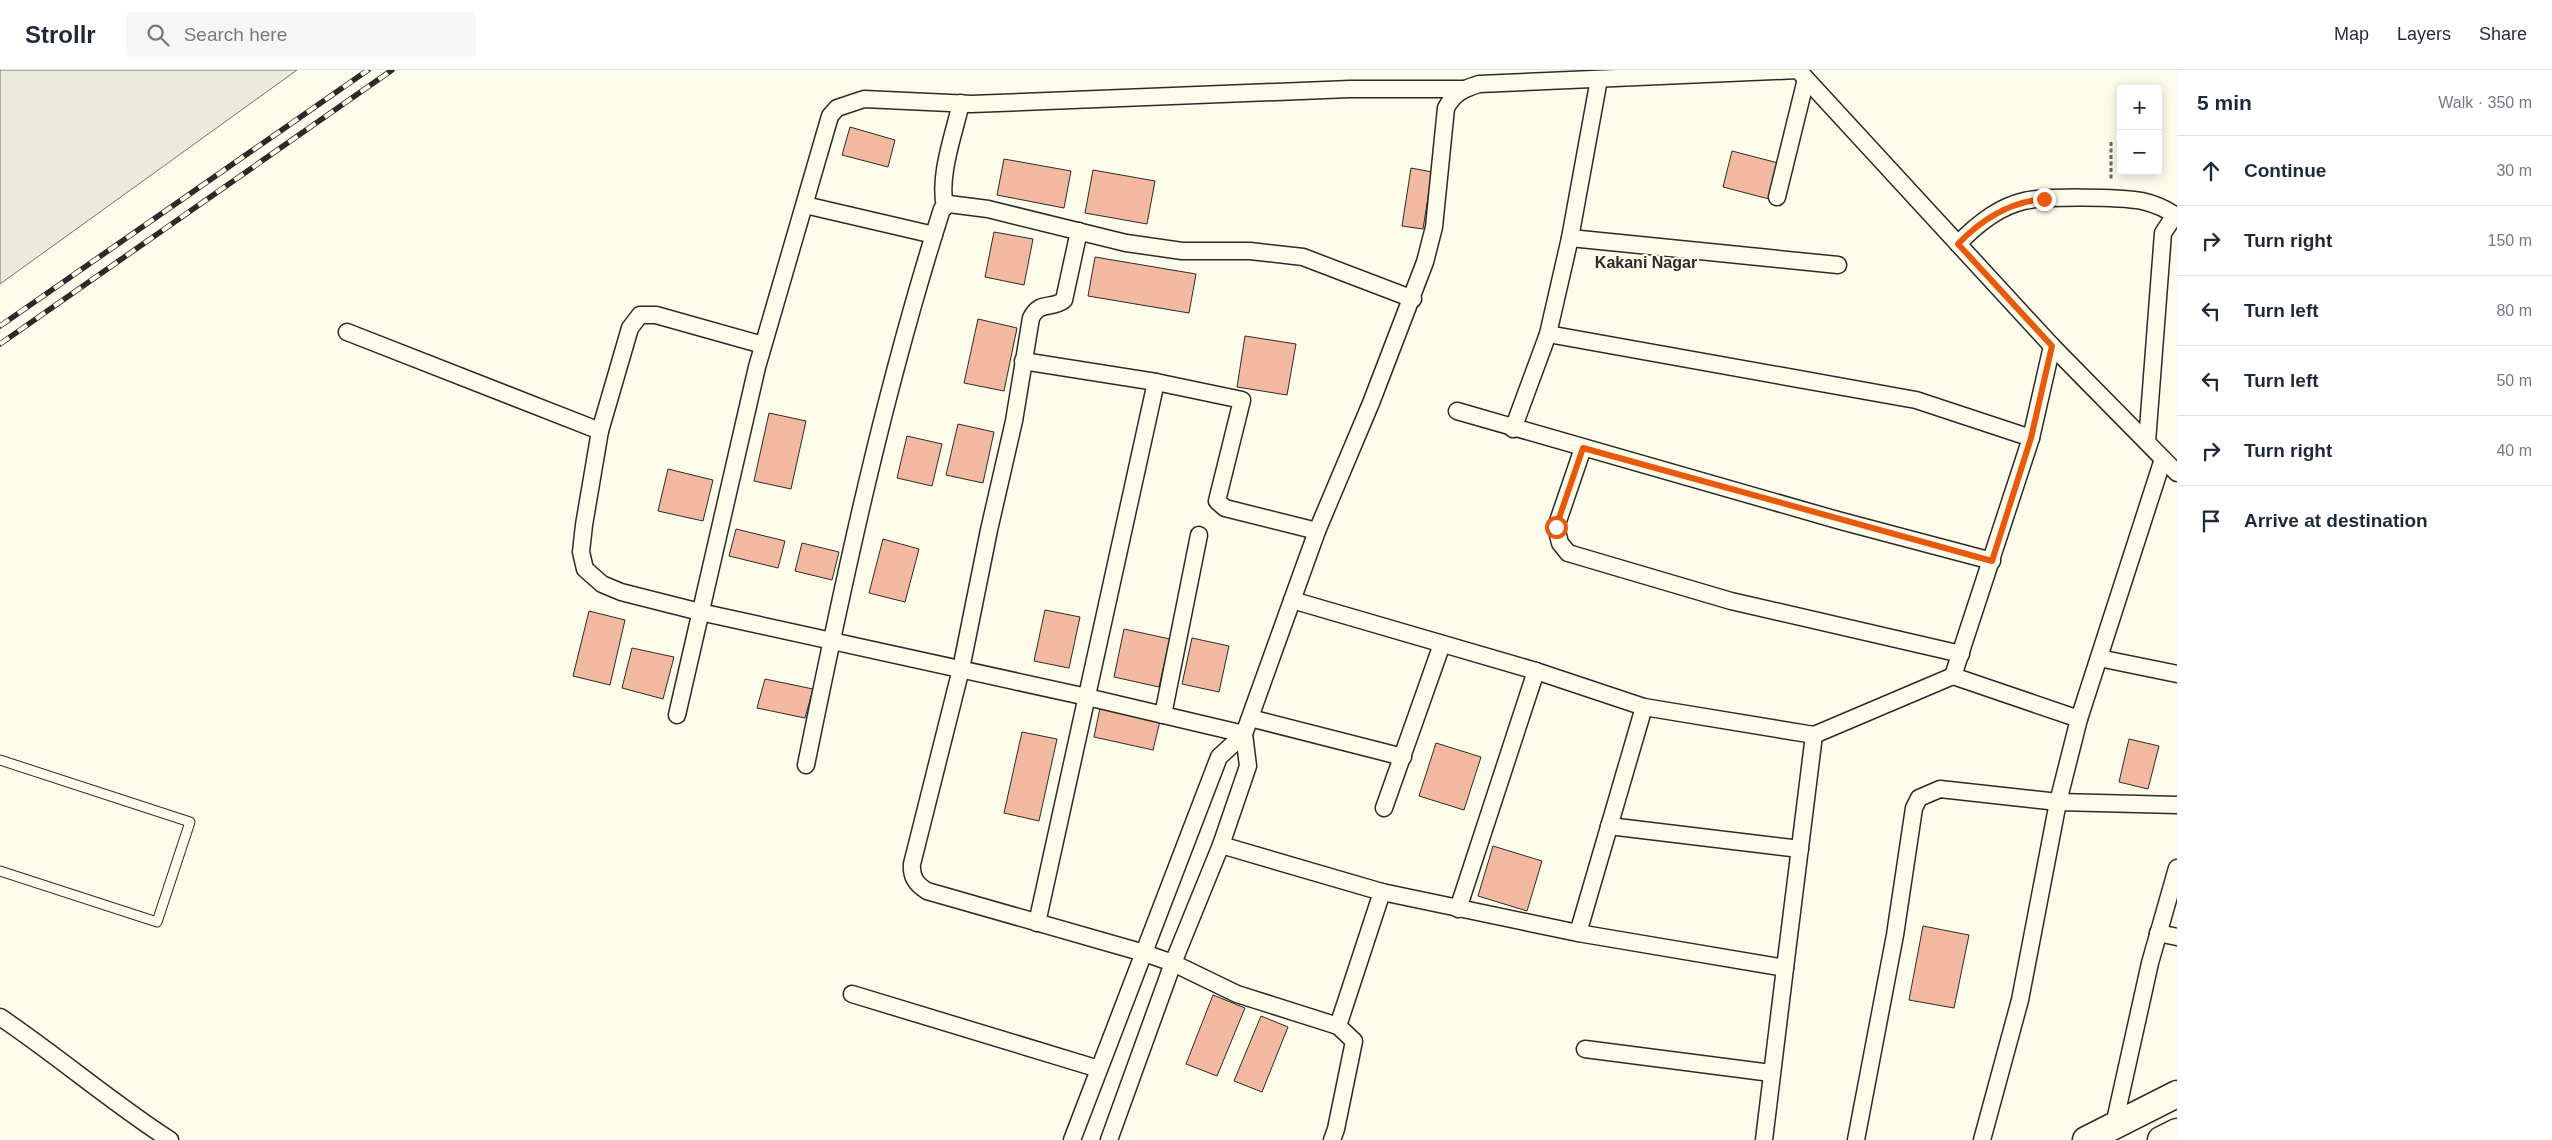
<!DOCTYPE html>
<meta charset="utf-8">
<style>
:root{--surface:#fff;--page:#f6f6f7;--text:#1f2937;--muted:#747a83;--line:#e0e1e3}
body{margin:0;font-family:Helvetica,sans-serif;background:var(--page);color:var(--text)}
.controls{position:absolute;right:15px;top:15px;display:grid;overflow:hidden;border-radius:5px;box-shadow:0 2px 12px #0003}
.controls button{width:45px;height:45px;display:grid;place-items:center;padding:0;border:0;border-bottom:1px solid var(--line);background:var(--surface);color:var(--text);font:25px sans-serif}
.stop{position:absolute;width:15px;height:15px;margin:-11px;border:4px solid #ea580c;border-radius:50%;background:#fff}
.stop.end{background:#ea580c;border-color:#fff;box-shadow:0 1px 5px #0008}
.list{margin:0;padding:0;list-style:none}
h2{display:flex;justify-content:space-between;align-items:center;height:65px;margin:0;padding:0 20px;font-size:21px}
h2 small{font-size:16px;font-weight:400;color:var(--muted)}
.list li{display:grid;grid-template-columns:32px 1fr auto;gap:15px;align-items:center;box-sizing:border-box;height:70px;padding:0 20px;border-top:1px solid var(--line)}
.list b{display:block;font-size:19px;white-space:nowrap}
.list em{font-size:16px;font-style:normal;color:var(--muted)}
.icon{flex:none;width:28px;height:28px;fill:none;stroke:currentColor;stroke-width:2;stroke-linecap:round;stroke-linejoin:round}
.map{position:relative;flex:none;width:2177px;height:1070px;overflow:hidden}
header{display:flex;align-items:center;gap:30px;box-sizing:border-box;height:70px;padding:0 25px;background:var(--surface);border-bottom:1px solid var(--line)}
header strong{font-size:24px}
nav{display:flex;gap:28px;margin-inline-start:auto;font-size:18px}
.search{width:350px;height:45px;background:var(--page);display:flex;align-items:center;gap:12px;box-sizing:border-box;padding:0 18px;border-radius:5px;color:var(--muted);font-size:19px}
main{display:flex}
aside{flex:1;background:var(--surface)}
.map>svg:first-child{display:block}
</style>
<header>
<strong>Strollr</strong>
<div class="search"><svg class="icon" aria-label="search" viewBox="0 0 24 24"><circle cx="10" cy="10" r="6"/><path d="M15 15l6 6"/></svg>Search here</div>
<nav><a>Map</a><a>Layers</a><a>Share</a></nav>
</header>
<main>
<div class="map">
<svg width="2177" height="1070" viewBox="0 0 2177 1070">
<rect width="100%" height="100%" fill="#fdfbea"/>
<polygon fill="#ecebdb" stroke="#74746e" points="0,0 297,0 0,214"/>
<g fill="#f2b8a0" stroke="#2b2b2b">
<polygon points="850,57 895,70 888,97 842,85"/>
<polygon points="1732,81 1782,94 1773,130 1723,117"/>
<polygon points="1004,89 1071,101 1064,138 997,125"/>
<polygon points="1411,98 1432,102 1423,159 1402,156"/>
<polygon points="1093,100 1155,111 1147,154 1085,143"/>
<polygon points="994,162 1033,169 1024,215 985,207"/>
<polygon points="1095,187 1196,204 1189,243 1088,226"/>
<polygon points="978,249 1017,258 1004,321 964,313"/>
<polygon points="1245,266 1296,274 1287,325 1237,317"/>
<polygon points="769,343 806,351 791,419 754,411"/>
<polygon points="958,354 994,362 983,413 946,405"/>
<polygon points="907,366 942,374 932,416 897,408"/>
<polygon points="668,399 713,410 703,451 658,441"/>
<polygon points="736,459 785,471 778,498 729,486"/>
<polygon points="883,469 919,479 905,532 869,523"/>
<polygon points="802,473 839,482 832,510 795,501"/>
<polygon points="1045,540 1080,547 1069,598 1034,591"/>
<polygon points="589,541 625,550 610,615 573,606"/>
<polygon points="1124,559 1170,569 1159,617 1114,607"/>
<polygon points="1192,568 1229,576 1219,622 1182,614"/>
<polygon points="632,578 674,587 663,629 622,618"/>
<polygon points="765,609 813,619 805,648 757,638"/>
<polygon points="1100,638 1160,651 1153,680 1094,667"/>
<polygon points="1022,662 1057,669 1039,751 1004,743"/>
<polygon points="2129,669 2159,676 2148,719 2119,712"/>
<polygon points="1436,673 1481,687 1464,740 1419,726"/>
<polygon points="1493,776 1542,791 1527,841 1478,826"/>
<polygon points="1923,856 1969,865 1954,938 1909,930"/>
<polygon points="1213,925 1245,938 1217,1006 1186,994"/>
<polygon points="1261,946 1288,957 1262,1022 1234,1011"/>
</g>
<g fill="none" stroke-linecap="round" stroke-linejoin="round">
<defs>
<polyline id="lane" points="0,690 190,752 157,852 0,801"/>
<g id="street">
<polyline points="1777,127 1806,9"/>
<polyline points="805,135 934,165"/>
<path d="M945 137C938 106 954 64 961 33"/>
<path d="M1079 161 1064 230C1051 240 1040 230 1031 248L1014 351 989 460 961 599 912 794C911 807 916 814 927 821L1144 883 1173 893 1237 924 1338 956"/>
<polyline points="1570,168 1838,195"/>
<path d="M1958 174C1976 155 1998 137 2024 131 2045 126 2120 127 2142 131 2155 134 2167 139 2177 147"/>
<polyline points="347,262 600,361 584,455 581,482 585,499 602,514 621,522 700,542 1087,627 1244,664"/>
<polyline points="1548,264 1916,330 2031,368"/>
<polyline points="1023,291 1156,312 1242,330 1217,431 1225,438 1317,461"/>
<polyline points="1457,341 1841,451 1992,491"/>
<polyline points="1513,359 1548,264 1570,168 1599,9"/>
<polyline points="600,361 630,258 640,245 656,245 763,275"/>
<polyline points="2147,372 2163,163 2171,151 2177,147"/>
<polyline points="1583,378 1556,457 1560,473 1568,483 1731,531 1961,584"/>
<polyline points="1292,530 1536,601 1644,637 1814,665"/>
<polyline points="2099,588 2177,604"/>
<polyline points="1953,606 2079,649 2163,389"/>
<polyline points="677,645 757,297 830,46 837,38 864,29 971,34 1350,19 1463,19"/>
<polyline points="1163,645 1199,465"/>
<polyline points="1250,648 1403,687"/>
<path d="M806 695C844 508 884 321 942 139L949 134 988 139 1126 173 1182 181H1250L1303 187 1413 229"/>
<polyline points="1384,738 1442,574"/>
<polyline points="1609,756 1800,779"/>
<polyline points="1221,775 1382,822"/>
<polyline points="1458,839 1536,601"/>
<polyline points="1037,853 1156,312"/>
<polyline points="1578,863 1644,637"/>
<polyline points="2158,863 2177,867"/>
<polyline points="1785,898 1814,665 1953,606 2031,368 2052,276"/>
<polyline points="852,924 1099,999"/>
<path d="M0 947C58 986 111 1032 170 1070"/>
<polyline points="1585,979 1771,1003"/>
<polyline points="2114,1055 2150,893 2177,798"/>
<polyline points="1072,1070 1219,687 1244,664"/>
<path d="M1109 1070 1173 893 1221 775 1248 696 1244 664 1317 461 1371 333 1425 192 1434 157 1446 38C1454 23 1463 19 1479 14L1798 0 2052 276 2177 403"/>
<polyline points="1332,1070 1336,1059 1354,971 1338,956 1382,822 1578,863 1785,898 1764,1070"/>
<polyline points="1856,1070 1895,865 1914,738 1919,728 1940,719 2058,732 2079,649"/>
<polyline points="1982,1070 2020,930 2058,732 2177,735"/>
</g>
<g id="primary">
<polyline points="2086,1070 2177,1024"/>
<polyline points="2161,1070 2177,1062"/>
</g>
</defs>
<use href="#lane" stroke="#2b2b2b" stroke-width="11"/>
<use href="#street" stroke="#2b2b2b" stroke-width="19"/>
<use href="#primary" stroke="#2b2b2b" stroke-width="29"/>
<polyline stroke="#6a6964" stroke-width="3" stroke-dasharray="4 2.5" stroke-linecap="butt" points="2111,72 2111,111"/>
<use href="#lane" stroke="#fdfbea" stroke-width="9"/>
<use href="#street" stroke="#fdfbea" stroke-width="16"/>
<use href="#primary" stroke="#fdfbea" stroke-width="26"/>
<defs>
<g id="rail">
<polyline points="0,256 368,0"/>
<polyline points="0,274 392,0"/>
</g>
</defs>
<use href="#rail" stroke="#2b2b2b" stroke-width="5.5"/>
<use href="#rail" stroke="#fdfbea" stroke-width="4" stroke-dasharray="11" stroke-linecap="butt"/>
</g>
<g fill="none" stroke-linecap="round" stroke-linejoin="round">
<path stroke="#ea580c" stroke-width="6" d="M1556 457 1583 378 1992 491 2031 368 2052 276 1958 174C1982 149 2009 132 2044 129"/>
</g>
<g text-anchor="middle" stroke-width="4" stroke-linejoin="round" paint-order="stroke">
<g font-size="16" font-weight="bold" fill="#2b2b2b" stroke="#fdfbea">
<text x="1646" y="198">Kakani Nagar</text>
</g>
</g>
</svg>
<div class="controls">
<button>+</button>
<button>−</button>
</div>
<div class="stop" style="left:1556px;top:457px"></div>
<div class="stop end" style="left:2044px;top:129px"></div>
</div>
<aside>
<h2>5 min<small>Walk · 350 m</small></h2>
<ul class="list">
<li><svg class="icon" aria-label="ahead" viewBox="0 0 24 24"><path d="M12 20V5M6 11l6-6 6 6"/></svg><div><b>Continue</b></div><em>30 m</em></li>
<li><svg class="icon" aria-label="right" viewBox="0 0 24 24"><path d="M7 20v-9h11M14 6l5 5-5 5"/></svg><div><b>Turn right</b></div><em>150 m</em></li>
<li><svg class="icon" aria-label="left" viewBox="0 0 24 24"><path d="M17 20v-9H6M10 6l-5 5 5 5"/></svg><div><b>Turn left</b></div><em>80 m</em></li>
<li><svg class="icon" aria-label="left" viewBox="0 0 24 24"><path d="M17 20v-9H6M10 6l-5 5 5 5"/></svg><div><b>Turn left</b></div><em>50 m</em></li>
<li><svg class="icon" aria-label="right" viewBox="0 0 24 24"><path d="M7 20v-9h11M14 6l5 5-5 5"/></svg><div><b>Turn right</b></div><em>40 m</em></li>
<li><svg class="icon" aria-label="arrive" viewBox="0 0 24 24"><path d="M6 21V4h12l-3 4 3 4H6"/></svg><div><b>Arrive at destination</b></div></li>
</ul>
</aside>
</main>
